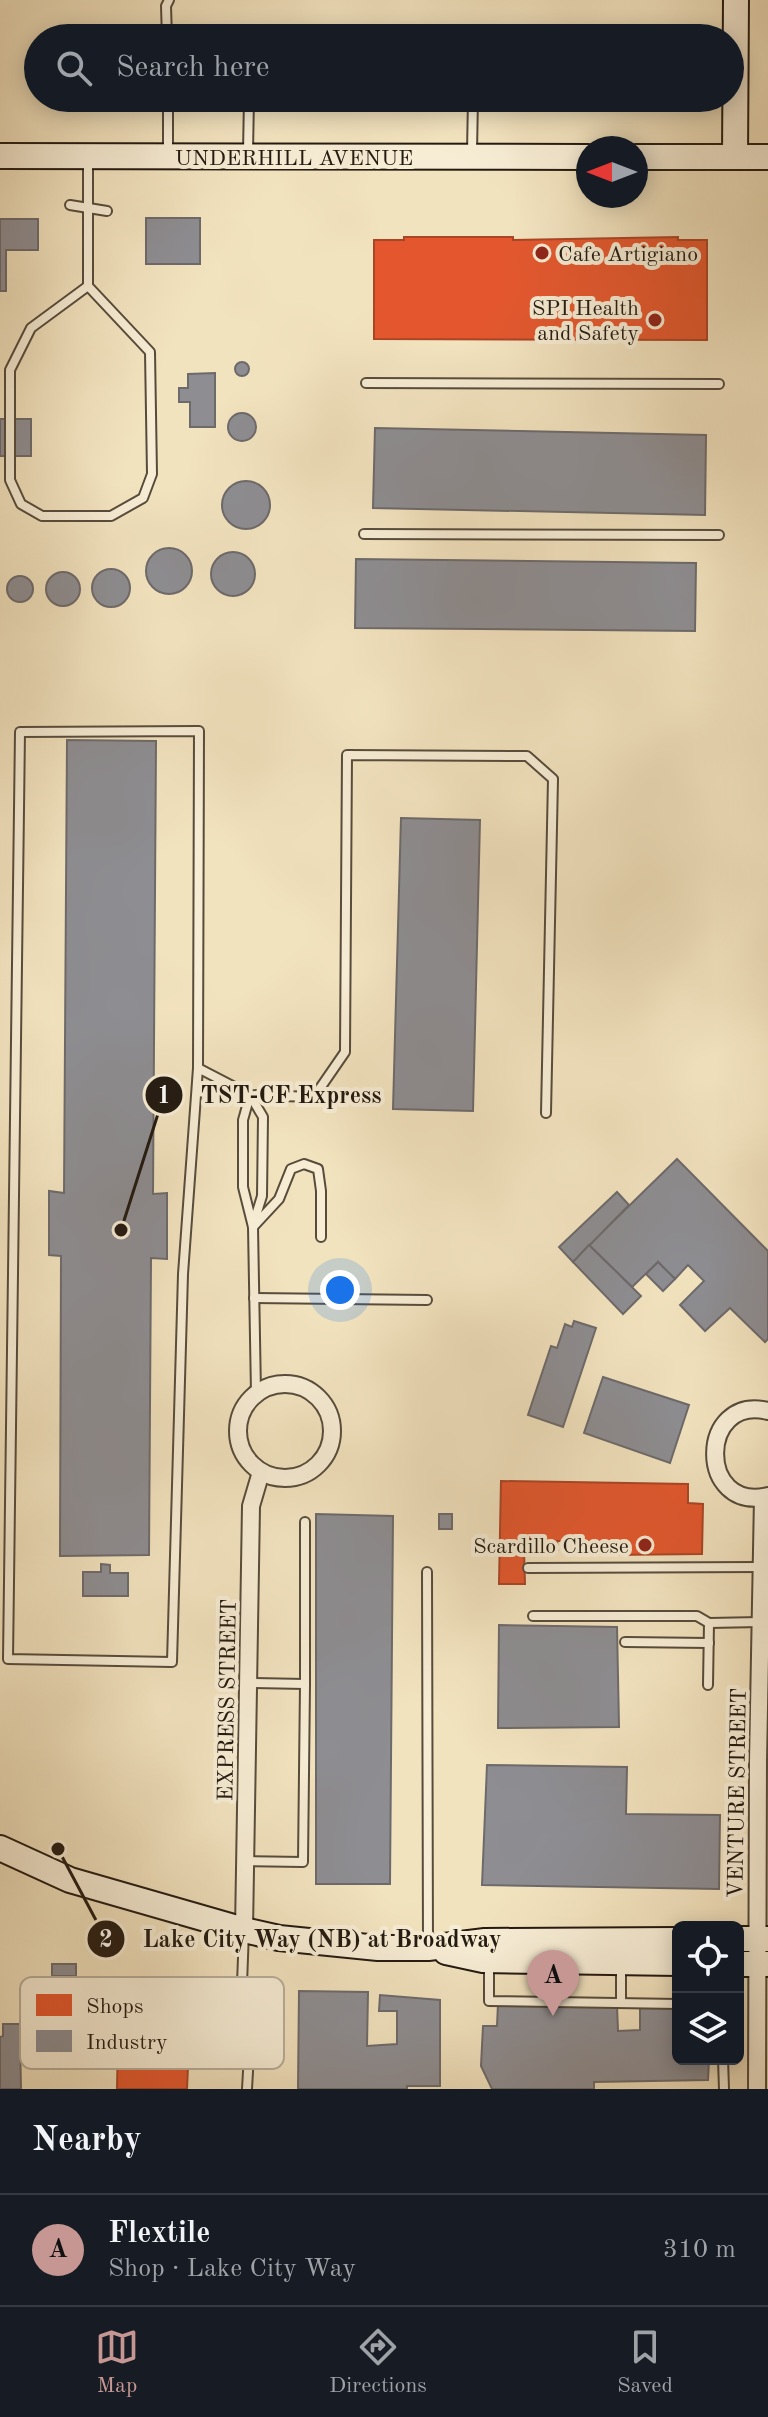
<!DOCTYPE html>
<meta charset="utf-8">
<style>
:root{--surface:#171b24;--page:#20242c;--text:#f1f3f6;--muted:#9ea1a6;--line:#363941;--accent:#c59692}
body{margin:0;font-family:"Old Standard TT",serif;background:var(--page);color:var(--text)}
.controls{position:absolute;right:24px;bottom:24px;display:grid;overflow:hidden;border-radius:12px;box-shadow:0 4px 20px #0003}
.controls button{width:72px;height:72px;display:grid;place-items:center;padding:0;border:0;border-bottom:2px solid var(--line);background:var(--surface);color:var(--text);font:40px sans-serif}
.compass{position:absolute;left:576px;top:136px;width:72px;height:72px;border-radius:50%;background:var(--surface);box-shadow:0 4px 20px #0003;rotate:270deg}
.you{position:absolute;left:340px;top:1290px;width:28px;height:28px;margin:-20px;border:6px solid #fff;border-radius:50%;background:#1a73e8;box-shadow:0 0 0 12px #1a73e833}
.badge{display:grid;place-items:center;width:52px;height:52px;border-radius:50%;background:var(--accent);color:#111;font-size:26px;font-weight:700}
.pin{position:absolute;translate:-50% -66px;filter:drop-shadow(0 2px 4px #0008)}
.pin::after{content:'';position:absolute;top:42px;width:28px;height:24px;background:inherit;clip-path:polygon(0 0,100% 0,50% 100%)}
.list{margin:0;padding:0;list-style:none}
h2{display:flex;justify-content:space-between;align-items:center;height:104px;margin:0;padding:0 32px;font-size:34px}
h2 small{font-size:26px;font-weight:400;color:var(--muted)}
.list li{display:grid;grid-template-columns:52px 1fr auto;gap:24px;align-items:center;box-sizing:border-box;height:112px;padding:0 32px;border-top:2px solid var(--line)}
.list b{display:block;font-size:30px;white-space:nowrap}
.list p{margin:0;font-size:26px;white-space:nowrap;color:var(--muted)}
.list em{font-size:26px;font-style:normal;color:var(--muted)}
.icon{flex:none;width:44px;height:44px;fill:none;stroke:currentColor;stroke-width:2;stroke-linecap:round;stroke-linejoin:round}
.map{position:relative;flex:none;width:768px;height:2089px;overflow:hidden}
.search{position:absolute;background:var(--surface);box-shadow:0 4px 20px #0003;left:24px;right:24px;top:24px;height:88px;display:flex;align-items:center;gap:20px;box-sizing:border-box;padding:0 28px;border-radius:44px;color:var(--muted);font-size:30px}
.sheet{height:216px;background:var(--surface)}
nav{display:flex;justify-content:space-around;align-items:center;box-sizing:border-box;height:112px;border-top:2px solid var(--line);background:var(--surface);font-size:22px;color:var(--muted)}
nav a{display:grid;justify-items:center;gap:4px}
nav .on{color:var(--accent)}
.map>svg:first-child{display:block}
</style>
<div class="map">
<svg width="768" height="2089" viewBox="0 0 768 2089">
<rect width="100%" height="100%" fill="#f2e3bf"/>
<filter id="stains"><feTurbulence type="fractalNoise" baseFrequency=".0025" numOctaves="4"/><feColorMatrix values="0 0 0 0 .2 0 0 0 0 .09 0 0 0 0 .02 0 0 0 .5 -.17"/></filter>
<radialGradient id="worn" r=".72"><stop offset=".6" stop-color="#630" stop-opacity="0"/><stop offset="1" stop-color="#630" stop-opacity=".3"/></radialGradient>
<g fill="#e4572e" stroke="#aa4525" stroke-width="2">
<polygon points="404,237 513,237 513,240 678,237 678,240 707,240 707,340 374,339 374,240 404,240"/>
<polygon points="501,1481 688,1484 688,1503 703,1504 702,1554 609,1555 609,1541 557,1541 558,1550 524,1550 525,1584 499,1584"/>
<polygon points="119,1994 240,1997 239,2069 188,2067 187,2089 117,2089"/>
</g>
<g fill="#8d8d92" stroke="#6d6a6b" stroke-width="2">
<rect x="146" y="218" width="54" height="46"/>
<polygon points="0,219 38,219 38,250 6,250 6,291 0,291"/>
<circle cx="242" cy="369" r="7"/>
<polygon points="215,373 215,427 190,427 190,402 179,402 179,388 188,388 188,374"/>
<circle cx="242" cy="427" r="14"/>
<rect x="0" y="419" width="31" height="37"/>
<polygon points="375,428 706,435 705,515 373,508"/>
<circle cx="246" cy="505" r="24"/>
<circle cx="169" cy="571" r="23"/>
<circle cx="233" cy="574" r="22"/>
<polygon points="356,559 696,563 695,631 355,628"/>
<circle cx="111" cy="588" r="19"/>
<circle cx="63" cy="589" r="17"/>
<circle cx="20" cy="589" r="13"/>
<polygon points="67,740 156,741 153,1194 167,1193 167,1259 151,1258 149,1555 60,1556 61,1256 49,1255 49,1191 64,1193"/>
<polygon points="401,818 480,820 473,1111 393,1109"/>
<polygon points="677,1159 768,1251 768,1339 765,1342 730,1308 705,1331 680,1305 704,1281 688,1265 675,1279 658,1262 632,1287 589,1245"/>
<polygon points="617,1192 629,1205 573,1262 559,1247"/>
<polygon points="589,1245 641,1296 623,1314 573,1262"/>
<polygon points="658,1262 675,1279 663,1291 646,1274"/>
<polygon points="574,1321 596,1328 563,1427 528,1415 551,1346 557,1348 565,1324 572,1327"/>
<polygon points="603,1377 689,1405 670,1463 584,1433"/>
<polygon points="316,1514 393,1516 390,1884 316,1884"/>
<rect x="439" y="1514" width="13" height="15"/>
<polygon points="101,1564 110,1565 110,1573 128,1573 128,1596 83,1596 83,1572 101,1572"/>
<polygon points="499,1625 617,1627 619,1727 498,1728"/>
<polygon points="487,1765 627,1767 626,1814 720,1815 719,1889 482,1885"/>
<rect x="52" y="1964" width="24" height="12"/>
<polygon points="299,1991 368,1992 367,2046 397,2044 397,2011 379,2011 380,1995 440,2000 440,2086 407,2086 407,2089 298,2089"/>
<polygon points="498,2003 617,2006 618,2031 640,2030 640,2006 678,2008 678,2059 709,2059 708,2080 594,2082 594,2089 492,2089 481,2066 483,2026 497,2026"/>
<polygon points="3,2024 27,2024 27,2038 20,2038 21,2089 0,2089 0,2037 3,2036"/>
</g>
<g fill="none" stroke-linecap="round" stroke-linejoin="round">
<defs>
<g id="lane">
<polyline points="167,38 166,6 169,0"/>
<polyline points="168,98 168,153"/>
<polyline points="248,152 249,98"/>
<polyline points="472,152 473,98"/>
<polyline points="88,161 88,286 150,352 152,474 143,498 111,516 42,516 21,504 10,480 10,370 31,328 88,286"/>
<polyline points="70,205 107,211"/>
<polyline points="366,383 719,384"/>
<polyline points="364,534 719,535"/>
<polyline points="198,1068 183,1274 172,1662 8,1659 20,732 199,731 198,1068 250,1095 314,1097 345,1052 347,755 527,756 553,779 546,1113"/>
<polyline points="250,1095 243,1120 243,1187 253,1227 256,1393"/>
<polyline points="250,1095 263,1117 262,1196 253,1225"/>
<polyline points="253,1227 279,1199 291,1169 304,1164 318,1169 321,1191 321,1237"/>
<polyline points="254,1298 427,1300"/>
<polyline points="528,1568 761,1567"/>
<polyline points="427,1572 428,1947"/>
<polyline points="533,1616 697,1616 709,1623 760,1622"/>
<polyline points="625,1642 709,1643"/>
<polyline points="249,1683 305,1684 305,1522"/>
<polyline points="708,1685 709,1623"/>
<polyline points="245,1861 303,1862 305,1684"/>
<polyline points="489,1963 489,2001 678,2004"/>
<polyline points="621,1963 621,2003"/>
<polyline points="133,1982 242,1984 244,1931"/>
<polyline points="242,1984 250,1991 252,2003 247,2089"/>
<polyline points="723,2059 724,2089"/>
</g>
<g id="street">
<circle cx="285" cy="1431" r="47"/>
<path d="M768 1411C698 1394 697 1513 768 1496"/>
<polyline points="244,1930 251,1506 261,1472"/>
<polyline points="757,2089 758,1761 763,1498"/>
</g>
<g id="secondary">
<polyline points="0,156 588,157"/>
<polyline points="636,157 768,157"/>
<polyline points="735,157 736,0"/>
<polyline points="0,1848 70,1880 244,1930 279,1938 378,1948 428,1948 485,1941 678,1940"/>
<polyline points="738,1939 768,1939"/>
<polyline points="446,1952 483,1960 678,1963"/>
<polyline points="738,1964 768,1964"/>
</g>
</defs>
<use href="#lane" stroke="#574c3c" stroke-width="12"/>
<use href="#street" stroke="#574c3c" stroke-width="20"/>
<use href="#secondary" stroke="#231a11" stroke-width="28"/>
<use href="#lane" stroke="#f7edd5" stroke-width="8"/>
<use href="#street" stroke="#f7edd5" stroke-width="16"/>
<use href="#secondary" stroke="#f7edd5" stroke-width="24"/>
</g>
<g fill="#8f2418" stroke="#f7edd5" stroke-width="3">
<circle cx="542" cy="253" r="8"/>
<circle cx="655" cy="320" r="8"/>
<circle cx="645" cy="1545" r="8"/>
</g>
<g text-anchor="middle" stroke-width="8" stroke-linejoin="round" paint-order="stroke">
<g font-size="22" fill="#231a11" stroke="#f7edd5">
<text x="294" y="165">UNDERHILL AVENUE</text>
<text transform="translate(226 1700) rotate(-89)" y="8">EXPRESS STREET</text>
<text transform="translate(736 1793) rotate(-89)" y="8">VENTURE STREET</text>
</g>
<g font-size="22" fill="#231a11" stroke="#f7edd5" text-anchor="end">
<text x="558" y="261" text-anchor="start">Cafe Artigiano</text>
<text x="639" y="315">SPI Health<tspan x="639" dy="25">and Safety</tspan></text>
<text x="629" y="1553">Scardillo Cheese</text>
</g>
</g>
<rect x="20" y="1977" width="264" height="92" rx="12" fill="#f7edd5" stroke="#b7ae9a" stroke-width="2"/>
<rect x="36" y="1994" width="36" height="22" fill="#e4572e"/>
<rect x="36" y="2030" width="36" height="22" fill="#8d8d92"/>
<g font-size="22" fill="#231a11">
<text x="86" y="2013">Shops</text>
<text x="86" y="2049">Industry</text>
</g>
<path fill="none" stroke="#231a11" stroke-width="3" d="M121 1230L164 1095M58 1849L106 1939"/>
<g fill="#231a11" stroke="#f7edd5" stroke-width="3">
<circle cx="121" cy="1230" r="8"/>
<circle cx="58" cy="1849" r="8"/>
<circle cx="164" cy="1095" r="20"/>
<circle cx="106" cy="1939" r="20"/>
</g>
<g font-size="24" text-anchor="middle" font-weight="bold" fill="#fff">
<text x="164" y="1103">1</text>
<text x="106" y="1947">2</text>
</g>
<g font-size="24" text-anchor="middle" font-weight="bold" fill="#231a11" stroke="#f7edd5" stroke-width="8" stroke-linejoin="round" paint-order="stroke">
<text x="291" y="1103">TST-CF Express</text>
<text x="322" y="1947">Lake City Way (NB) at Broadway</text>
</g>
<rect width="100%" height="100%" filter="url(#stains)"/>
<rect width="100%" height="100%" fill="url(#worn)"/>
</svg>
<div class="controls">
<button><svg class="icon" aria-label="locate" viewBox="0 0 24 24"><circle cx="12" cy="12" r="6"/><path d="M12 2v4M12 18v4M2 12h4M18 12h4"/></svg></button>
<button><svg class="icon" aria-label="layers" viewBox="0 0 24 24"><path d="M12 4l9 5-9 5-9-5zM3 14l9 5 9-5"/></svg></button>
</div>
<svg class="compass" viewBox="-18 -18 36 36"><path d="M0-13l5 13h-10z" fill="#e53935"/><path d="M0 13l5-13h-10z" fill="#9ea1a6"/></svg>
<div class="you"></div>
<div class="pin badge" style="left:553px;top:2016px">A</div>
<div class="search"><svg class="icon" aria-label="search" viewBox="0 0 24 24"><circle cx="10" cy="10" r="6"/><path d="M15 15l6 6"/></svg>Search here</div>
</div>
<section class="sheet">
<h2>Nearby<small></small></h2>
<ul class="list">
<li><span class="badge">A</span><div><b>Flextile</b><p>Shop · Lake City Way</p></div><em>310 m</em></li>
</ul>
</section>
<nav>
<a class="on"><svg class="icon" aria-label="map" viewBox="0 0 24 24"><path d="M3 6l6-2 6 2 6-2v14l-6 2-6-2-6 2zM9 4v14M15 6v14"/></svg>Map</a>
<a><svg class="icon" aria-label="directions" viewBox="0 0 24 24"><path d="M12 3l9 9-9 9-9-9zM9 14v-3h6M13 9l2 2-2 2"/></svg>Directions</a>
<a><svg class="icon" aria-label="saved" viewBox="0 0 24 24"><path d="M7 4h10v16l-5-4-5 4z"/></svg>Saved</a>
</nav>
